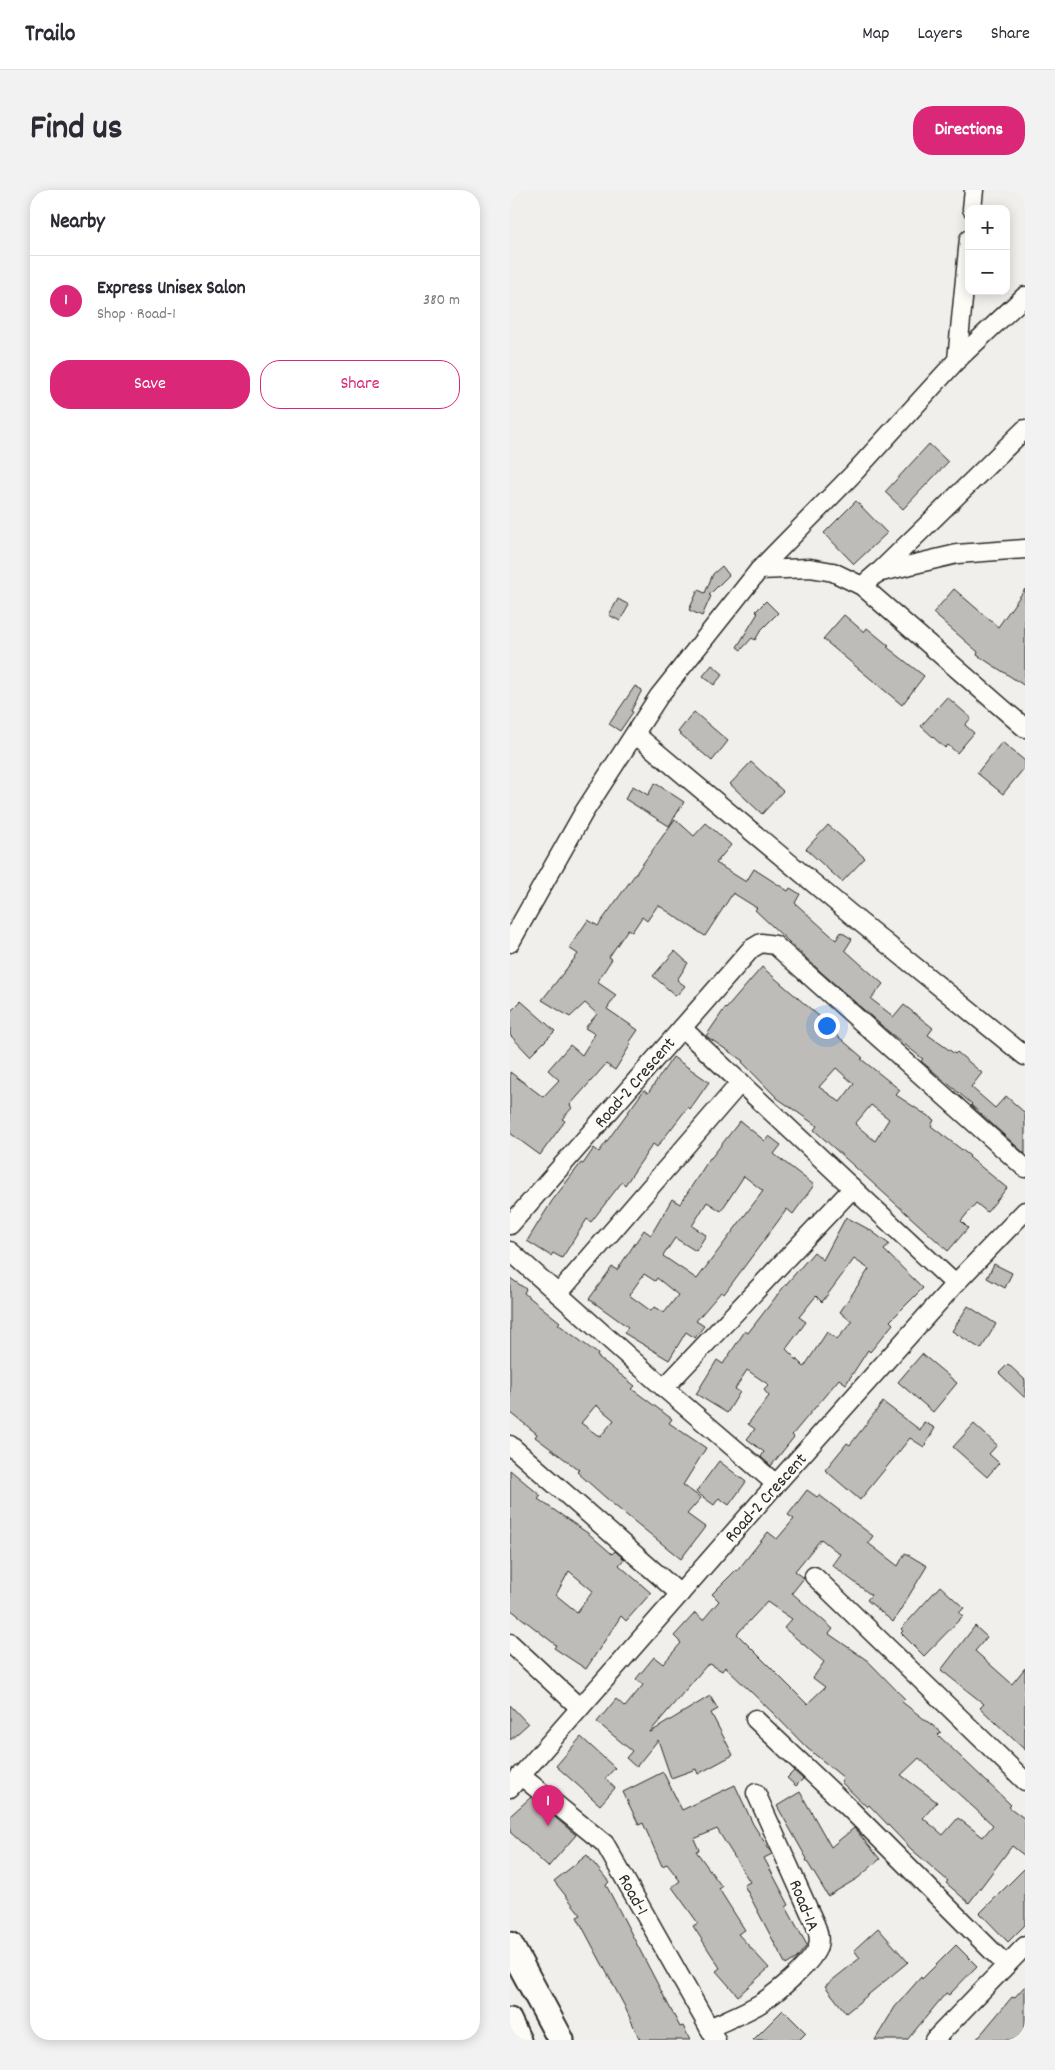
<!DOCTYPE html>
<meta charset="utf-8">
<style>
:root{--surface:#fff;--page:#f2f2f3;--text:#2b2b33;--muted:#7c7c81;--line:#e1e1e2;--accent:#db2777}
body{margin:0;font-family:Dekko,sans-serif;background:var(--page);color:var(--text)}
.controls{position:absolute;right:15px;top:15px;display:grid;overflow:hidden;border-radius:10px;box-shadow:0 2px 12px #0003}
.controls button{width:45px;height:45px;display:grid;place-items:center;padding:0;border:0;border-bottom:1px solid var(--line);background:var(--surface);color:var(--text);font:25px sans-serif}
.you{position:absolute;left:316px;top:835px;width:18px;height:18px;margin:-12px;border:4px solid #fff;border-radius:50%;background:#1a73e8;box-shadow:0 0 0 8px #1a73e833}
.badge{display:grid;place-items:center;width:32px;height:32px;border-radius:50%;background:var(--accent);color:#fff;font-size:16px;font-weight:700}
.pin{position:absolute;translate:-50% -41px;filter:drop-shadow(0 1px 2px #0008)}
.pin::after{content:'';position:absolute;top:26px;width:18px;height:15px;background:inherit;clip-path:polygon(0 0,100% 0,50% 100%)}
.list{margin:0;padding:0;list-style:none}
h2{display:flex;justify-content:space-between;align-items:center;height:65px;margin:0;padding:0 20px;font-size:21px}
h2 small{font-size:16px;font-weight:400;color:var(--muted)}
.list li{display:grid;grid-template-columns:32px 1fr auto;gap:15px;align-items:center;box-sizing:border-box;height:90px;padding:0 20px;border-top:1px solid var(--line)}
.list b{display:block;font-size:19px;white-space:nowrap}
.list p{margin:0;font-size:16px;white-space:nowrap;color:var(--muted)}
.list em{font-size:16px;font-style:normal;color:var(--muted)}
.actions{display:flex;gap:10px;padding:15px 20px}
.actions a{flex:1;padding:11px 0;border:1px solid var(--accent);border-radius:20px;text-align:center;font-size:18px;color:var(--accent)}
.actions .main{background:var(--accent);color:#fff}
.map{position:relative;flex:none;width:515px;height:1850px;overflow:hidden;border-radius:20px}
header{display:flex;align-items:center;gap:30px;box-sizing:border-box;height:70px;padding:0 25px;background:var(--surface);border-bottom:1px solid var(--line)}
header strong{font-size:24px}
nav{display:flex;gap:28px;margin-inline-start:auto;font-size:18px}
.intro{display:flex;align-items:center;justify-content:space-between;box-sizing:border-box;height:120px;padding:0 30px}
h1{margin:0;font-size:35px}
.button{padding:12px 22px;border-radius:20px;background:var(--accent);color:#fff;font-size:18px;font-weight:700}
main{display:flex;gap:30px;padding:0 30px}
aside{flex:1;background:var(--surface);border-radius:20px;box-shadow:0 2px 12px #0003}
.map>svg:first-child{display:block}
</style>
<header>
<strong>Trailo</strong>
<nav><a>Map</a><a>Layers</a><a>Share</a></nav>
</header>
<div class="intro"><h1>Find us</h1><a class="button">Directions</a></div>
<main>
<aside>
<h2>Nearby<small></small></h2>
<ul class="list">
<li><span class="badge">1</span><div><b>Express Unisex Salon</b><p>Shop · Road-1</p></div><em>380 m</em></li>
</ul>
<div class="actions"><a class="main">Save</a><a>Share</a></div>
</aside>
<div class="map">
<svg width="515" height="1850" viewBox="0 0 515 1850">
<rect width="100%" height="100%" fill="#f0efeb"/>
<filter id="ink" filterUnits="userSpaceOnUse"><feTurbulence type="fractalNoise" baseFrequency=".02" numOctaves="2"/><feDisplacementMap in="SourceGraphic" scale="10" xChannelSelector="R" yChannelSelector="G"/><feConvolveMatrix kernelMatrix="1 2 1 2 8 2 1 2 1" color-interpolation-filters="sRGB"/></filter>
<g filter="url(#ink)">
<g fill="#bdbcb8" stroke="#2b2b2b" fill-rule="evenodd">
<polygon points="419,254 438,272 393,319 375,302"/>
<polygon points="346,311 377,343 344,374 314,343"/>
<polygon points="212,376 219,385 199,405 201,406 192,426 179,420 188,400 195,403 203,384"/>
<polygon points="444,399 488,437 515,399 515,496 467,465 468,462 423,423"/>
<polygon points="108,409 119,415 110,431 99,425"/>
<polygon points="256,411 268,423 251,440 245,450 242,448 231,460 227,457 248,423 246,421"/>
<polygon points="334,425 354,442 357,438 379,456 377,457 414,486 392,515 313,449"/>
<polygon points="202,475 213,484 204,495 193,486"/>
<polygon points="125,496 132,500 121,521 123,522 110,541 99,534"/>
<polygon points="437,507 461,528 455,535 464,543 447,563 438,555 435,558 411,536"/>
<polygon points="184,522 218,551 202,571 168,542"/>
<polygon points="492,552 515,571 515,577 493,604 467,583"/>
<polygon points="241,572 273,601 252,624 220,594"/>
<polygon points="145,593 174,612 159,636 115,609 123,596 138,605"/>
<polygon points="165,629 184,646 196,633 221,655 206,673 236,692 244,679 278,701 280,698 290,704 285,713 326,750 331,742 342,749 335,760 373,794 361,809 384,827 394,815 423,838 418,845 445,864 447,862 472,883 461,897 485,918 496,906 515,923 515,964 461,915 462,914 411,871 413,869 379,842 311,782 245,720 247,718 223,703 195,746 148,715 137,731 132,727 122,742 118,739 99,767 102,769 87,792 106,805 97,819 128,840 119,853 121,854 105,880 96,874 60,915 62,918 52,929 55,931 30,965 0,943 0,882 33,907 49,890 38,880 60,855 72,865 85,844 75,838 87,824 75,813 60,827 32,810 68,764 59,758 78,730 88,736"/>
<polygon points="318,635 355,668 332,692 296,659"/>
<polygon points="165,761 178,773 167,790 175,796 166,806 143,786"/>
<path d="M252 777 318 834 316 836 353 868 351 869 390 900 386 905 424 930 421 936 460 966 459 967 497 998 477 1022 466 1013 451 1031 458 1038 438 1061 304 940 307 936 267 908 232 872 233 871 196 846 215 818 216 819ZM326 878 344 894 330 912 309 897ZM361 915 379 929 365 951 345 934Z"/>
<polygon points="11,811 45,841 20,866 0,845 0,822"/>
<polygon points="163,867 199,892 180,919 178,917 147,957 143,954 115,995 112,992 81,1032 77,1029 52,1068 43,1063 41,1066 17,1051 42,1011 71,973 73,974 84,958 89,962 134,900 138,903"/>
<path d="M230 931 255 951 259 946 271 955 264 964 304 995 283 1024 277 1019 214 1104 211 1102 186 1131 194 1136 185 1148 176 1142 159 1170 114 1143 118 1137 79 1109 102 1077 107 1080 134 1040 141 1045 162 1009 170 1014 200 968H201ZM234 986 253 1001 187 1089 153 1066 165 1048 186 1061 196 1045 182 1036 197 1012 211 1021ZM134 1084 145 1091 147 1088 168 1105 154 1123 144 1117 141 1121 119 1105Z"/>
<path d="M336 1027 360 1040 379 1054 374 1060 413 1098 380 1131 383 1134 360 1162 358 1160 336 1194 329 1189 282 1245 284 1247 261 1276 251 1267 254 1262 237 1249 245 1239 238 1234 259 1206 254 1200 259 1195 237 1180 225 1199 230 1202 217 1223 186 1204 207 1170 213 1174 235 1141 238 1143 272 1099 304 1062 313 1070ZM344 1069 359 1079 330 1122 342 1132 327 1149 317 1142 294 1177 276 1159 296 1132 289 1127 306 1106 312 1112Z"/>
<polygon points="484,1074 502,1083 495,1098 477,1088"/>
<path d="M0 1088 16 1099 14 1103 50 1132 48 1134 88 1164 87 1166 125 1196 122 1199 162 1229 159 1233 196 1258 173 1295 191 1308 177 1324 195 1337 171 1369 104 1315 67 1282 69 1280 25 1247 27 1244 0 1222ZM86 1215 104 1230 90 1247 71 1233Z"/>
<polygon points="458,1116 486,1134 471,1159 442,1141"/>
<polygon points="412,1164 447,1193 423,1222 388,1192"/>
<polygon points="498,1174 515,1190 515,1208 489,1183"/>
<polygon points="373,1212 410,1240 414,1232 425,1238 414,1257 400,1248 350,1310 315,1280 337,1253 340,1255"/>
<polygon points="464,1234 487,1255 479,1264 489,1273 477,1287 443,1257"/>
<polygon points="209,1271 236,1292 219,1315 209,1308 204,1315 186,1302"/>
<path d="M0 1280 31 1306 28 1309 79 1344 102 1364 105 1361 114 1369 109 1375 141 1403 116 1431 111 1426 76 1479 44 1458 46 1455 0 1419ZM59 1381 83 1401 67 1422 46 1405Z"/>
<path d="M297 1300 307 1307 309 1305 363 1346 358 1353 388 1376 395 1363 417 1376 383 1432 357 1410 361 1405 322 1375 330 1364 311 1349 285 1381 294 1388 282 1403 323 1439 319 1444 358 1471 395 1509 392 1512 431 1542 428 1545 501 1615 499 1617 515 1629V1666L502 1656 459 1713 436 1693 438 1691 401 1659 359 1615 357 1617 331 1592 334 1588 297 1558 262 1522 215 1477 212 1481 200 1474 196 1476 139 1543 200 1506 208 1519 201 1523 223 1565 188 1584 186 1579 161 1588 148 1550 126 1577 116 1568 122 1561 87 1532 106 1509 115 1517 133 1495 126 1489 144 1467 153 1474 171 1453 164 1446 185 1423 193 1430 209 1411 202 1404 226 1380 227 1381 258 1342 267 1349 284 1329 278 1325ZM257 1412 282 1429 274 1438 314 1472 303 1488 315 1497 297 1514 227 1444ZM409 1568 483 1635 473 1647 448 1628 433 1645 413 1628 427 1612 391 1585Z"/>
<polygon points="430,1396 454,1418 449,1423 453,1426 414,1466 391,1443 393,1441 391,1439"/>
<polygon points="465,1436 477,1447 465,1461 502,1494 515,1478 515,1560 470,1518 474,1514 431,1480"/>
<polygon points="0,1515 18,1534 0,1550"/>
<polygon points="71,1547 105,1578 95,1589 105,1598 90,1615 46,1576"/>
<polygon points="284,1581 293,1589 286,1596 277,1588"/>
<polygon points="153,1582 172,1620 225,1595 243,1634 262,1664 254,1668 279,1715 276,1717 297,1755 287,1768 276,1775 234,1695 240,1692 207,1639 184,1649 189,1660 186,1661 212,1697 209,1699 235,1740 228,1744 259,1778 228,1806 206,1781 210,1778 183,1736 188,1733 162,1697 170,1691 157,1674 152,1676 133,1633 129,1635 113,1602"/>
<polygon points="290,1602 321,1657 344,1638 370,1669 348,1688 318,1706 296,1670 297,1669 267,1616"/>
<polygon points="21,1607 66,1645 38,1677 0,1642 0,1626"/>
<polygon points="77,1665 99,1692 96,1695 170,1837 173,1836 180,1850 130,1850 114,1815 67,1727 71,1725 44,1691"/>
<polygon points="515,1678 515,1735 498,1752 470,1723"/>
<polygon points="368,1738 398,1772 336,1823 315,1796 350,1768 344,1760"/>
<polygon points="446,1755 467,1776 439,1805 436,1803 397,1850 365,1850 385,1817 411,1787 412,1789"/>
<polygon points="515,1796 515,1850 466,1850 502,1807 504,1808"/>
<polygon points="273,1820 296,1843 289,1850 243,1850"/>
</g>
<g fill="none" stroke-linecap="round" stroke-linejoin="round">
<defs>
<g id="minor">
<polyline points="462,19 464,0"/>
<polyline points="447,170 515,106"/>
<polyline points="249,380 300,378 323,382 352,396 367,383 447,364 515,359"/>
<polyline points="368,383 515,239"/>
<polyline points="352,396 515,538"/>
<polyline points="125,544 350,732 515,866"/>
<polyline points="0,753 74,622 149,506 249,380 342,285 447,170 459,49"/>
<polyline points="172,838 445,1094"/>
<polyline points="0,1035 241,759 251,753 265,755 515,978"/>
<polyline points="0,1061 154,1198 266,1294"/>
<polyline points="48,1104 231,892"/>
<polyline points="154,1198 343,998"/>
<polyline points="0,1255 170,1404"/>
<polyline points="304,1386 515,1591"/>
<polyline points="0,1453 70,1518"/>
<polyline points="245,1529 338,1617 496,1775"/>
<polyline points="10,1585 95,1654 206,1850"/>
<polyline points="0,1598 266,1294 445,1094 515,1021"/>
<path d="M199 1838C216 1830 235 1823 251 1813 266 1803 304 1772 308 1756 310 1749 308 1741 305 1734L246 1603"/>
<polyline points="424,1850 515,1756"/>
</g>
<polyline id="tertiary" points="0,1829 10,1850"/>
<polyline id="secondary" points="0,1755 51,1850"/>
</defs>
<use href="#minor" stroke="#2b2b2b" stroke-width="21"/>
<use href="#tertiary" stroke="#2b2b2b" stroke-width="25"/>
<use href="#secondary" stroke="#2b2b2b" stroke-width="29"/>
<use href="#minor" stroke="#fdfcf7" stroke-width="18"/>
<use href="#tertiary" stroke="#fdfcf7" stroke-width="21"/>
<use href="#secondary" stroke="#fdfcf7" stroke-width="25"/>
</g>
</g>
<g text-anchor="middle" stroke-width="5" stroke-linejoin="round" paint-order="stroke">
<g font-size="18" fill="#2b2b2b" stroke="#fdfcf7">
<text transform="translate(124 892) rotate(-49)" y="6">Road-2 Crescent</text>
<text transform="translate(255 1307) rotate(-48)" y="6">Road-2 Crescent</text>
<text transform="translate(124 1704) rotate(61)" y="6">Road-1</text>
<text transform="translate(295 1715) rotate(68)" y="6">Road-1A</text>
</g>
</g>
</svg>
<div class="controls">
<button>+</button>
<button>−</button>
</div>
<div class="you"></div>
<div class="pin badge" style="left:38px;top:1636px">1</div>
</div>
</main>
